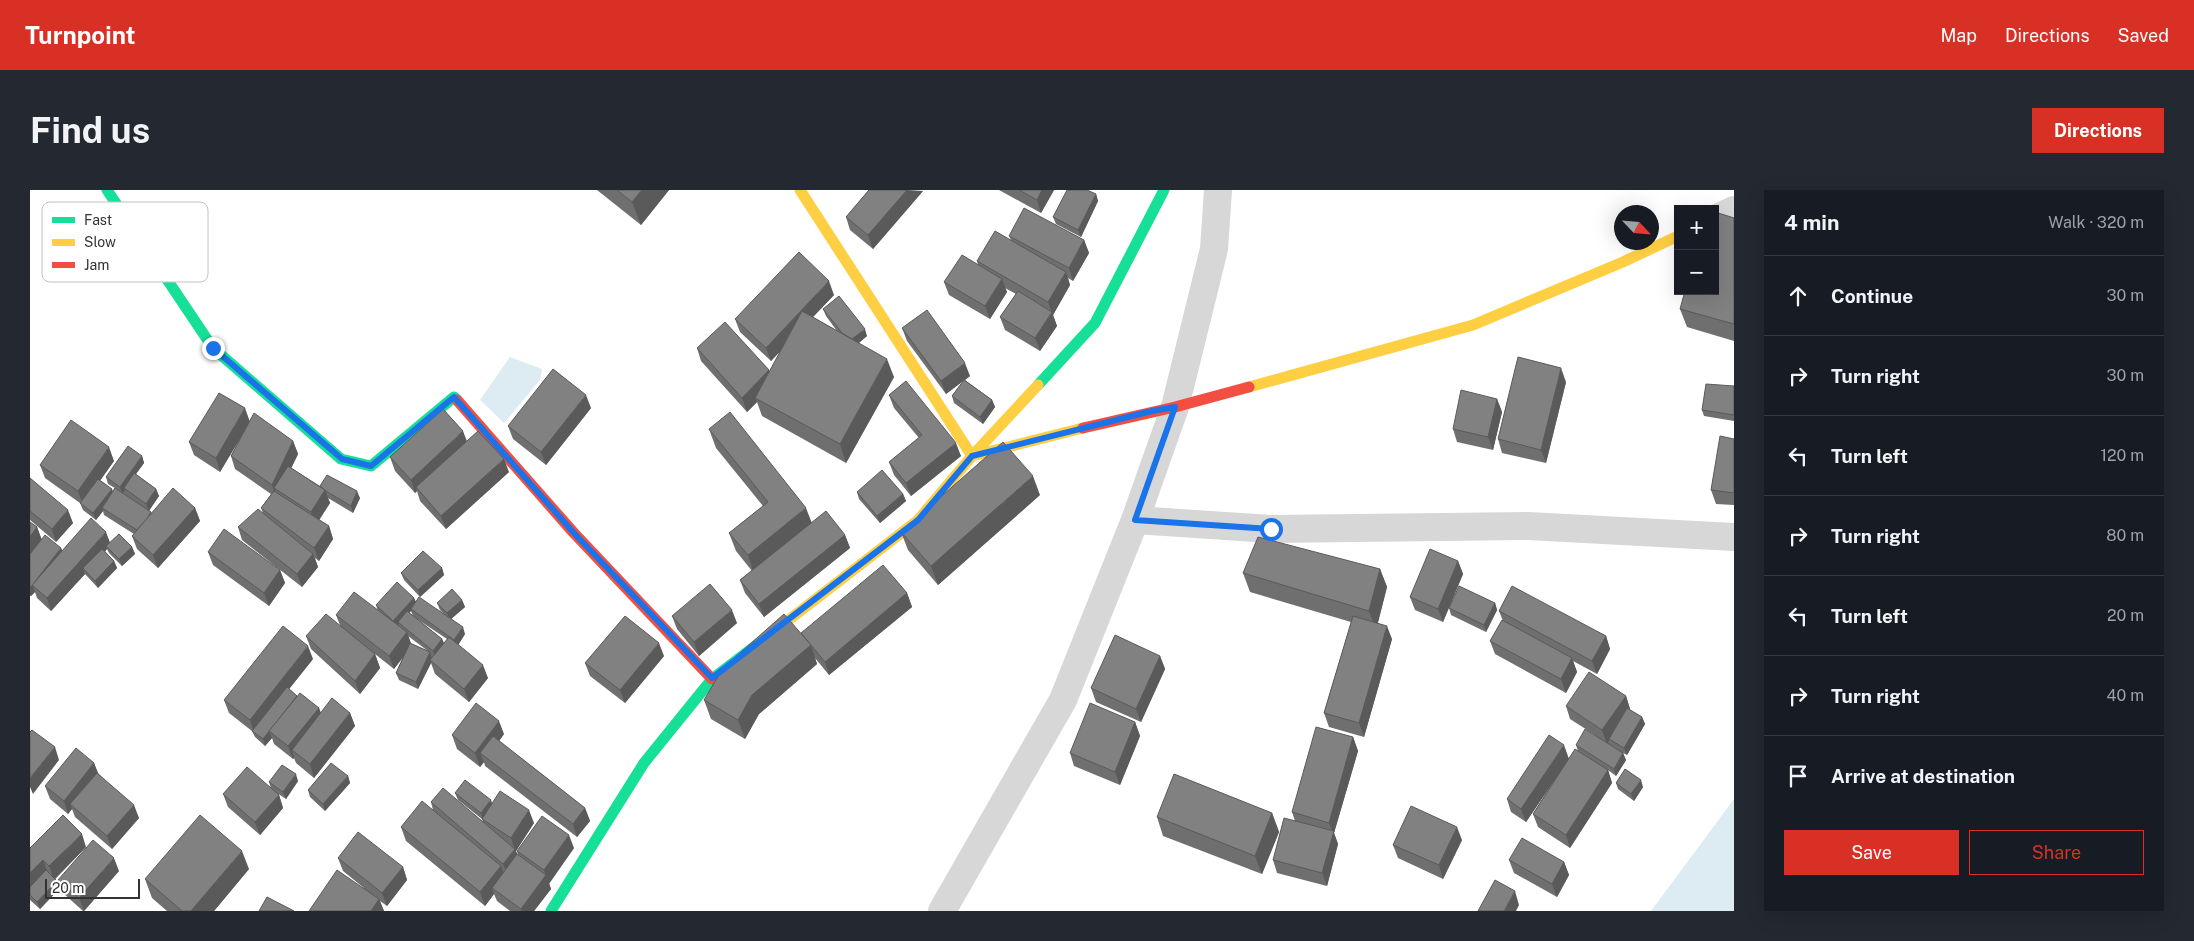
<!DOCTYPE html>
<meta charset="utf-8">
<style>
:root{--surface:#171b24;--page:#242831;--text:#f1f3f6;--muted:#9ea1a6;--line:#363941;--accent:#d93025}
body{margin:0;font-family:"Public Sans",sans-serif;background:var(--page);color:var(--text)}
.controls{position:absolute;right:15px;top:15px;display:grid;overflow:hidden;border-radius:0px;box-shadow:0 5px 20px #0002}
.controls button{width:45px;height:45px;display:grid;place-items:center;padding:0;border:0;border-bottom:1px solid var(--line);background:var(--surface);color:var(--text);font:25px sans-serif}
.compass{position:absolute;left:1584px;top:15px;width:45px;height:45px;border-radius:50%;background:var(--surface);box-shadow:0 5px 20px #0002;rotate:116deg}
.scale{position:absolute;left:15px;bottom:12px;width:95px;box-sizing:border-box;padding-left:5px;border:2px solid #333;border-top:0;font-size:14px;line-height:18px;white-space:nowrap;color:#333;-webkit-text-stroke:4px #fff;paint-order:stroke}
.stop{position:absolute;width:15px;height:15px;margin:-11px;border:4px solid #1a73e8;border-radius:50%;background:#fff}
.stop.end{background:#1a73e8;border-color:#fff;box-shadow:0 1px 5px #0008}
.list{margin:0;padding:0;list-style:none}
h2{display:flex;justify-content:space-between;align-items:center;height:65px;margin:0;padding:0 20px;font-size:21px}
h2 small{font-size:16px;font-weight:400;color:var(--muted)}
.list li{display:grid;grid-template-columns:32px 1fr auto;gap:15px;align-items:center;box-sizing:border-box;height:80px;padding:0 20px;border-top:1px solid var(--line)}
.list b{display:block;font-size:19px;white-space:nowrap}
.list em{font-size:16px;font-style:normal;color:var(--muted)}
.actions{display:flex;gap:10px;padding:15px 20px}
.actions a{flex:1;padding:11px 0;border:1px solid var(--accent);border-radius:0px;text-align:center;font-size:18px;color:var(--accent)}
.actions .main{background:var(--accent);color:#fff}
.icon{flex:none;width:28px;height:28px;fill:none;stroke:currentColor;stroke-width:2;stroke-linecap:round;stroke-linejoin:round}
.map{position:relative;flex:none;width:1704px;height:721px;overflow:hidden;border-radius:0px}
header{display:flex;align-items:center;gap:30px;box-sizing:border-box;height:70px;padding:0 25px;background:var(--accent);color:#fff}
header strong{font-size:24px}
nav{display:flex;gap:28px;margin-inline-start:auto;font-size:18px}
.intro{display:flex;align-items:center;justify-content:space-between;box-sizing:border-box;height:120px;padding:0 30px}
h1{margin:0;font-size:35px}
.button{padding:12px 22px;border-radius:0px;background:var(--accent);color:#fff;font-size:18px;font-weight:700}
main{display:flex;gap:30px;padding:0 30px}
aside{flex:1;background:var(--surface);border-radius:0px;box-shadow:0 5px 20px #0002}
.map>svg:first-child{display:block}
</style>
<header>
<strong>Turnpoint</strong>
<nav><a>Map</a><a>Directions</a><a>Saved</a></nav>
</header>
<div class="intro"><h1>Find us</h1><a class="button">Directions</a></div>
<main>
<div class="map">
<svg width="1704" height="721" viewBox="0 0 1704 721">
<rect width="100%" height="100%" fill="#fff"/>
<g fill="#ddebf3">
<polygon points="480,167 512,179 510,190 474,233 450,210"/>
<polygon points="1704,609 1704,721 1621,721"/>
</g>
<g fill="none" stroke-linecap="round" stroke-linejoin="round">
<g stroke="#d7d7d7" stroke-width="28">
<polyline points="1685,29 1704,20"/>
<polyline points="1105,330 1241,339 1498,336 1704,347"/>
<polyline points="912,721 1033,510 1105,330 1145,217 1184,59 1188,0"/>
</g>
<g stroke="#16e098" stroke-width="11">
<polyline points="77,0 183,158 311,269 341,276 424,207 427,210"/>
<polyline points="1008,195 1065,133 1134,0"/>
<polyline points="521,721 614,573 682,489 729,453"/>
</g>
<g stroke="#ffcf43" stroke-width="11">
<polyline points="770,0 942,266 1053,238"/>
<polyline points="1219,197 1443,135 1593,72 1648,46"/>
<polyline points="729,453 888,330 942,266 1008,195"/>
</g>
<g stroke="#f24e42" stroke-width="11">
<polyline points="427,210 543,342 682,489"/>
<polyline points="1053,238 1145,217 1219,197"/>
</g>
</g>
<g fill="#6f6f6f" fill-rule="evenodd">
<polygon points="567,0 639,0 611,35"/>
<polygon points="839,0 893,1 843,59 820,40 816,27"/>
<polygon points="969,0 1024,0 1011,23"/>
<polygon points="1066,4 1068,11 1051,47 1026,34 1023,27"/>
<polygon points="1704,28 1704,151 1657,137 1650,119"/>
<polygon points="979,46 1054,50 1059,63 1043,91 1038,88 1040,95 1023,125 1027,136 1010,161 975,140 970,127 986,104 975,98 977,102 960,129 919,105 914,92 948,75 947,71 981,50"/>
<polygon points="804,105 783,127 807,141 796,126 793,119 837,146 829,153 864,187 816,273 732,226 727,212 717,222 671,171 667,158 740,181 751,160 741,171 710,142 705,129"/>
<polygon points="872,138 940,186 935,190 962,210 965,217 953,234 924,213 922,206 933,191 916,204 877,151"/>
<polygon points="1536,192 1516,273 1472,263 1468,249"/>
<polygon points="1704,196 1704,231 1674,226 1672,220"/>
<polygon points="859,205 931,266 881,306 864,285 859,272 889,248 864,218"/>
<polygon points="1467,209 1472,222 1463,260 1427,252 1423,239"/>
<polygon points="561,218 516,275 483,249 478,236"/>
<polygon points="220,231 263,251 268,264 261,278 290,296 330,308 323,323 298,308 300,313 289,330 299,336 303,349 289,371 285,368 288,377 272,397 212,350 208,337 233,323 231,318 241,304 205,279 201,266 212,245 190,282 164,265 159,252"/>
<polygon points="679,239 782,333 815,345 820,358 734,427 715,403 710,390 722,381 706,361 699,343 733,316 686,258"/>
<polygon points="1704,249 1704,315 1686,314 1681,300"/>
<polygon points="437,251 479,282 416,339 390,311 387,301 385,303 365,281 360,267"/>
<polygon points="112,266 114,273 106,284 126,299 129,306 119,320 122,323 165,318 170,331 128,378 107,359 102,346 104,344 74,325 73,321 66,330 53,320 50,313 15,288 10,275 84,271 70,290 83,301 85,298 78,294 76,287"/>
<polygon points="0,288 43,333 26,352 0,330"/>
<polygon points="827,302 873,304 876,311 850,333 829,309"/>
<polygon points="1010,305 908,395 878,360 871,342"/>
<polygon points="0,332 7,337 12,350 31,358 32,361 80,353 102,357 105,364 92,376 79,363 77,359 75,361 84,371 87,378 68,398 55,384 21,421 7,408 5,402 1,406 0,406"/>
<polygon points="178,362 250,380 255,393 239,416 183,375"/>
<polygon points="1428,371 1433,384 1413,432 1385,420 1380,407"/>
<polygon points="412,378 414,385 390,407 374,390 371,383"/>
<polygon points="1350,379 1357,397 1348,433 1362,449 1334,547 1299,537 1294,523 1321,432 1220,402 1213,383"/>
<polygon points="877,403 882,417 799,485 785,468 787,474 729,524 715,549 681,529 674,510 771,444"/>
<path d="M384 408 386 412 414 424 410 420 407 413 432 410 435 417 421 429 435 444 428 455 458 488 439 512 405 484 401 473 388 499 369 490 366 483 374 465 364 479 345 464 350 478 330 504 281 459 276 446 310 435 306 425 348 421 346 415ZM381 421 383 426 379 423ZM384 427 417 449 414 453 412 449ZM378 446 398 461 381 454Z"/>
<polygon points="1465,413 1467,420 1456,442 1421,425 1419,418"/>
<polygon points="1469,421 1576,446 1580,459 1567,484 1543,471 1547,482 1536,503 1465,464 1460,451 1473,431"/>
<polygon points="642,426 707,433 669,466 647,439"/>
<polygon points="634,466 595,513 560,486 555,473"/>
<polygon points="1130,466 1135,479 1111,532 1066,512 1061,498"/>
<polygon points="283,469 259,499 267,506 289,518 291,523 320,523 325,536 284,588 266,573 264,568 263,569 244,554 242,548 235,556 225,547 222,541 199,523 194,510"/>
<polygon points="1596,506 1600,519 1600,520 1612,527 1615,534 1597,565 1593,563 1596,570 1586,586 1578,580 1582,593 1540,658 1508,637 1503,624 1527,586 1496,632 1481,622 1477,609 1539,568 1548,561 1546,555 1565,545 1540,529 1536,516"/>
<polygon points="1105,532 1110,546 1090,595 1044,576 1040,563"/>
<polygon points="474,544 469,551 555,618 560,631 547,647 455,576 454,572 450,577 427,559 422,545"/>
<polygon points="1323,547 1328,561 1304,643 1308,654 1297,696 1247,683 1243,670 1265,631 1262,622"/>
<polygon points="64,573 68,583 109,628 82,659 45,627 42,619 38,624 20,609 15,596"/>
<polygon points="318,586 320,593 295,621 280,607 278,600"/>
<polygon points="268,591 256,609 247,603 249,605 253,618 230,645 198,617 193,604 241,598 239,592"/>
<polygon points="1586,593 1613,597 1604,611 1588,599"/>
<polygon points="425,603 462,613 504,633 486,661 488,666 487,661 544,658 519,693 521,699 504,721 480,721 467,711 464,704 455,716 376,651 371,637 403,620 401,612 453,632 452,629 428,610"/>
<polygon points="1242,623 1249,642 1232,684 1133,646 1127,627"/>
<polygon points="1432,650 1413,689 1368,668 1363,655"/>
<polygon points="56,657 25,689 27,691 30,698 10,719 0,710 0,658"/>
<polygon points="308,668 373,677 377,690 357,716 350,711 354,721 279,721 334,698 313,681"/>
<polygon points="1479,670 1534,672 1539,685 1527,707 1484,683"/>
<polygon points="219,679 184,721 137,721 122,708 115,689"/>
<polygon points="89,681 54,721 53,721 33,703 28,690"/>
</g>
<g fill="#5a5a5a">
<polygon points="612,0 639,0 611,35 602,12"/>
<polygon points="877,0 893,1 843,59 838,45"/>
<polygon points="1012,0 1024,0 1011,23 1007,10"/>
<polygon points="1066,4 1068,11 1051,47 1048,40"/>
<polygon points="1054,50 1059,63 1043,91 1039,78"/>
<polygon points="1036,82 1040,95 1023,125 1027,136 1010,161 1005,148 1022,123 1018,112"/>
<polygon points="972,89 977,102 960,129 955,116"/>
<polygon points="799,91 804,105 741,171 736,158"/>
<polygon points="835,139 837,146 821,159 819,152"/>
<polygon points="857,169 864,187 816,273 810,254"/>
<polygon points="935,173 940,186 916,204 911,191"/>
<polygon points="1531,178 1536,192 1516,273 1511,260"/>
<polygon points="739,180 744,194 725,208 727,212 717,222 712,208"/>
<polygon points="556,205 561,218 516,275 511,262"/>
<polygon points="1467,209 1472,222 1463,260 1458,247"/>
<polygon points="962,210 965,217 953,234 950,227"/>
<polygon points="215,218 220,232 190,282 186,268"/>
<polygon points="433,241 438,254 386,297 387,301 385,303 381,290"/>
<polygon points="263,251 268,264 250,302 244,298 247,306 246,308 242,295"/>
<polygon points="926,253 931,266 881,306 876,293"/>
<polygon points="79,257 84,271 53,315 48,301"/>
<polygon points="112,266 114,273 95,299 94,298 95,300 92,304 90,297"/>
<polygon points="474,269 479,282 416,339 411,326"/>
<polygon points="1003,286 1010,305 908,395 901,376"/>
<polygon points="82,299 84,305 72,318 73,321 66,330 63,323"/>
<polygon points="126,299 129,306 119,321 116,314"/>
<polygon points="295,300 300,313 286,335 281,322"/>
<polygon points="327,301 330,308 323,323 321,316"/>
<polygon points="873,304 876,311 850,333 847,326"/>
<polygon points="165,318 170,331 128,378 123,365"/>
<polygon points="776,318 783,336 724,384 718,365"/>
<polygon points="38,320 43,333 26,352 22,339"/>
<polygon points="299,336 303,349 289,371 284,358"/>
<polygon points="7,337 12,351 0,366 0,347"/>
<polygon points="76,342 81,355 76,356 77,359 57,382 53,378 55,384 21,421 17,408"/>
<polygon points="815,345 820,358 734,427 729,414"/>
<polygon points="102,357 105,364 92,376 89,369"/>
<polygon points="31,358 34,365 2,395"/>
<polygon points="283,364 288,377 272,397 267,384"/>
<polygon points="84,371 87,378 68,398 65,391"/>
<polygon points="1428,371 1433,384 1413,432 1408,419"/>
<polygon points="412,378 414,385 390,407 388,400"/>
<polygon points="1350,379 1357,397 1346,439 1339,421"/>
<polygon points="250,380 255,393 239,416 234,403"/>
<polygon points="2,395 5,402 1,406 0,403 0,398"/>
<polygon points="877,403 882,417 799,485 795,472"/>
<polygon points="384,408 387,415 369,433 368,432 369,434 366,437 363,431"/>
<polygon points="432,410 435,417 420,430 417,423"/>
<polygon points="1465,413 1467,420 1456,442 1454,435"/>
<polygon points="702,420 707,433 669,466 664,452"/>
<polygon points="1357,436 1362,449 1334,547 1329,533"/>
<polygon points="433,437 435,444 427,457 424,450"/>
<polygon points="377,442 382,456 364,479 359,466"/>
<polygon points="1576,446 1580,459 1567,484 1562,471"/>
<polygon points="412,449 415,456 406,468 403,461"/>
<polygon points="629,453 634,466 595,513 590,500"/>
<polygon points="781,455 787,474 729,524 715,549 708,530 722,505"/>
<polygon points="278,456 283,469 224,543 220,530"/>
<polygon points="400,462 402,469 400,470 401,473 388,499 386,492"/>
<polygon points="345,464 350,478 330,504 325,491"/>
<polygon points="1130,466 1135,479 1111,532 1106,519"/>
<polygon points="1542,468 1547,482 1536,503 1531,489"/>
<polygon points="453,475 458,488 439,512 434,499"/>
<polygon points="1596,506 1600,519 1580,550 1579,549 1579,551 1577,554 1572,540"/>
<polygon points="289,518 293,531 262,560 264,568 263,569 258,556"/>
<polygon points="320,523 325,536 284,588 280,574"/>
<polygon points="1612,527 1615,534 1597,565 1594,558"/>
<polygon points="469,531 474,544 457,568 450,563 454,572 450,577 445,563"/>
<polygon points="1105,532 1110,546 1090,595 1085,582"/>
<polygon points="239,541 242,548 235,556 233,549"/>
<polygon points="1323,547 1328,561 1304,643 1308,654 1297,696 1292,683 1303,644 1299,633"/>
<polygon points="1534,555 1539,569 1496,632 1491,619"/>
<polygon points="25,557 29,570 3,604 0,597 0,588"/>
<polygon points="1593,563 1596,570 1586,586 1584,579"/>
<polygon points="64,573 69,586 40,614 42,619 38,624 34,611"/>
<polygon points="1578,580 1582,593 1540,658 1536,645"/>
<polygon points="266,584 268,591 256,609 253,602"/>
<polygon points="318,586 320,593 295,621 293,614"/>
<polygon points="1611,590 1613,597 1604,611 1601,604"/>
<polygon points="249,605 253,618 230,645 225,632"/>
<polygon points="461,610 463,616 453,630 451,623"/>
<polygon points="104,615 109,628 82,659 77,646"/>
<polygon points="555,618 560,631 547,647 543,634"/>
<polygon points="499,620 504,633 486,661 490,673 478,687 473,674 485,660 481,648"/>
<polygon points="1242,623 1249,642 1232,684 1225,666"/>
<polygon points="1427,637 1432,650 1413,689 1409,675"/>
<polygon points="52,644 56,657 24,690 19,676"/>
<polygon points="539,645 544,658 519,694 514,680"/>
<polygon points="212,661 219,679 184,721 161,721"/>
<polygon points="84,668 89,681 54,721 49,708"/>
<polygon points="13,670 18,683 0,701 0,683"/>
<polygon points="1534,672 1539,685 1527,707 1522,694"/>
<polygon points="471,676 476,689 462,698 464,704 455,716 450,702"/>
<polygon points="373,677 377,690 357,716 352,703"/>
<polygon points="516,685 521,699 504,721 492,721 491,719"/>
<polygon points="27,691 30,698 10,719 7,712"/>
<polygon points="1485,701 1489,715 1486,721 1474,721"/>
<polygon points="349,709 354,721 341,721"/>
</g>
<g fill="#818181" stroke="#5a5a5a">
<polygon points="587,0 612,0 602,12"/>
<polygon points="839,0 877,0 838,45 816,27"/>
<polygon points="989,0 1012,0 1007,10"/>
<polygon points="1037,0 1057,0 1066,4 1048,40 1023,27"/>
<polygon points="994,18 1054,50 1039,78 979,46"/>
<polygon points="1685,22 1704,28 1704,134 1650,119 1655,101 1685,101"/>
<polygon points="965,41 1036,82 1018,112 947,71"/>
<polygon points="769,62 799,91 736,158 705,129"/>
<polygon points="932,65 972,89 955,116 914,92"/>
<polygon points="988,101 1022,122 1005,148 970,127"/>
<polygon points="809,106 835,139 822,149 812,143 793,119"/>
<polygon points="897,120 935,173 911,191 872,138"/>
<polygon points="772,121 857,169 810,254 725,208"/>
<polygon points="695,132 739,180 712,208 667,158"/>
<polygon points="1488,167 1531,178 1511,260 1468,249"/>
<polygon points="523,179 556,205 511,262 478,236"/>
<polygon points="934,190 962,210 950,227 922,206"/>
<polygon points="876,191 926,253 876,293 859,272 892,245 859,205"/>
<polygon points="1676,194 1704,196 1704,225 1672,220"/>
<polygon points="1431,200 1467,209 1458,247 1423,239"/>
<polygon points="189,203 215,218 186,268 159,252"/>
<polygon points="413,219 433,241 381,290 360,267"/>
<polygon points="700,222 776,318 718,365 699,343 738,312 679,239"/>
<polygon points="224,223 263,251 242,295 201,266"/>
<polygon points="41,230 79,257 48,301 10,275"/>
<polygon points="448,241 474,269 411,326 386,297"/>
<polygon points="1690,246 1704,249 1704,303 1681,300"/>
<polygon points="973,252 1003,286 901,376 871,342"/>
<polygon points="98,256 112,266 90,297 76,287"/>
<polygon points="258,276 295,300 281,322 244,298"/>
<polygon points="852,280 873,304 847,326 827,302"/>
<polygon points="104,283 126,299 116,314 94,298"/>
<polygon points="297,285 327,301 321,316 296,301 295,300 290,296"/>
<polygon points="0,288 38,320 22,339 0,321"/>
<polygon points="68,289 82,299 63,323 50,313"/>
<polygon points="85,298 121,322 117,329 107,340 72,318"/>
<polygon points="143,298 165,318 123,365 102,346"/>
<polygon points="244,301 299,336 284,358 231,318"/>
<polygon points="228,319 283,364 267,384 208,337"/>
<polygon points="796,321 815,345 729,414 710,390"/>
<polygon points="61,328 76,342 17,408 2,395"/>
<polygon points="0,332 7,337 0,347"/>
<polygon points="194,339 250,380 234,403 178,362"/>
<polygon points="89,344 102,357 89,369 76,356"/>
<polygon points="15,345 31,358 0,398 0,364"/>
<polygon points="1228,347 1350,379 1339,421 1213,383"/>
<polygon points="72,359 84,371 65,391 53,378"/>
<polygon points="1400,359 1428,371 1408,419 1380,407"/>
<polygon points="393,361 412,378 388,400 371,383"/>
<polygon points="853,375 877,403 795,472 771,443"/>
<polygon points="367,392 384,408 363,431 346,415"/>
<polygon points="680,394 702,420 664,452 642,426"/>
<polygon points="1429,396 1465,413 1454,435 1419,418"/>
<polygon points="1482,396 1576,446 1562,471 1469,421"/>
<polygon points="422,399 432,410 417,423 407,413"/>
<polygon points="324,402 377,442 359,466 306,425"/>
<polygon points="389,407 433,437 424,450 381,419"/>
<polygon points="377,421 412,449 403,461 368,432"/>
<polygon points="296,424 345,464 325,491 276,446"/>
<polygon points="754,424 781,455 722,505 708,530 674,510 693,478"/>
<polygon points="595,426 629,453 590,500 555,473"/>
<polygon points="1323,426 1357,436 1329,533 1294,523"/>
<polygon points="1472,430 1542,468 1531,489 1460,451"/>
<polygon points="253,436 278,456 220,530 194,510"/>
<polygon points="1085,445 1130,466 1106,519 1061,498"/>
<polygon points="419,447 453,475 434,499 400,470"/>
<polygon points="380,453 400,462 386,492 366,483"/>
<polygon points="1559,482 1596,506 1572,540 1536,516"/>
<polygon points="257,497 267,506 233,549 222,541"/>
<polygon points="270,503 289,518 258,556 239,541"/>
<polygon points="302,508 320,523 280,574 262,560"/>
<polygon points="446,513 469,531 445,563 422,545"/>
<polygon points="1060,513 1105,532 1085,582 1040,563"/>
<polygon points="1597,518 1612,527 1594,558 1579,549"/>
<polygon points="1286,537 1323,547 1299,633 1262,622"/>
<polygon points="1555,539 1593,563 1584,579 1546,555"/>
<polygon points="2,540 25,557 0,588 0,542"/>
<polygon points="1519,545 1534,555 1491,619 1477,609"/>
<polygon points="463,546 555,618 543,634 450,563"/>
<polygon points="46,558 64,573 34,611 15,596"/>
<polygon points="1545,559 1578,580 1536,645 1503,624"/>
<polygon points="301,573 318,586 293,614 278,600"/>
<polygon points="252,575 266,584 253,602 239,592"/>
<polygon points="217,577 249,605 225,632 193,604"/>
<polygon points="1595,579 1611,590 1601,604 1586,593"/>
<polygon points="67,583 104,615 77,646 40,614"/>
<polygon points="1144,584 1242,623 1225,666 1127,627"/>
<polygon points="435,590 461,610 451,623 425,603"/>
<polygon points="413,598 485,659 473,674 401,612"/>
<polygon points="470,601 499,620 481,648 452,629"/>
<polygon points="392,611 471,676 450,702 371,637"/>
<polygon points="1381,616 1427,637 1409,675 1363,655"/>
<polygon points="33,625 52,644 19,676 13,670 0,683 0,658"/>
<polygon points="170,625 212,661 161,721 152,721 115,689"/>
<polygon points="512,626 539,645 514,680 487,661"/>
<polygon points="1254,628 1304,641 1292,683 1243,670"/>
<polygon points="328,642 373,677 352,703 308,668"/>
<polygon points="1492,648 1534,672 1522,694 1479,670"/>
<polygon points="63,650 84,668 49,708 28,690"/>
<polygon points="487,664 516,685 491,719 462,698"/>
<polygon points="16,680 27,691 7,712 0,705 0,697"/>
<polygon points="307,680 349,709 341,721 279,721"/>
<polygon points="1465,690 1485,701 1474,721 1448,721"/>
<polygon points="237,707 264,721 229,721"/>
</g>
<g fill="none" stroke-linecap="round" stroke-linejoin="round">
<polyline stroke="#1a73e8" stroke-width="6" points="183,158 312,269 341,276 424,207 543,342 682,488 888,330 942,266 1122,221 1145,217 1105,330 1241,339"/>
</g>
<rect x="12" y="12" width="166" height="80" rx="8" fill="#fff" stroke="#c2c2c2" stroke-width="1"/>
<rect x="22" y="27" width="23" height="6" fill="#16e098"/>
<rect x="22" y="49" width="23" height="7" fill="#ffcf43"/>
<rect x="22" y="72" width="23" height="6" fill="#f24e42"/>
<g font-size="14" fill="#333">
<text x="54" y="35">Fast</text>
<text x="54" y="57">Slow</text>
<text x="54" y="80">Jam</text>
</g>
</svg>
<div class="controls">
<button>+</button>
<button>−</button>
</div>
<svg class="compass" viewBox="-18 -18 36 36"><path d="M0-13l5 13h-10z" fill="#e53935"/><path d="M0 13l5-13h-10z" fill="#9ea1a6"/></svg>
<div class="scale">20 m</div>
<div class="stop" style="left:1241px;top:339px"></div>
<div class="stop end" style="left:183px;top:158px"></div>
</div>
<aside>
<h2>4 min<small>Walk · 320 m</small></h2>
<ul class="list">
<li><svg class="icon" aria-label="ahead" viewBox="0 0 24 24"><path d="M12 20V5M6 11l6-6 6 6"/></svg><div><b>Continue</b></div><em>30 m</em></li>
<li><svg class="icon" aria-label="right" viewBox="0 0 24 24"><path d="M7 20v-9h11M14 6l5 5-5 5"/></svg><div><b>Turn right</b></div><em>30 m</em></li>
<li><svg class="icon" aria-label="left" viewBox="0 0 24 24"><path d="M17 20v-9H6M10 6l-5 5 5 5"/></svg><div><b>Turn left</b></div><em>120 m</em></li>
<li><svg class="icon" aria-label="right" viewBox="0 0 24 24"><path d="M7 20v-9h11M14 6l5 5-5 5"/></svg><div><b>Turn right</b></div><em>80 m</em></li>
<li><svg class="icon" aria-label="left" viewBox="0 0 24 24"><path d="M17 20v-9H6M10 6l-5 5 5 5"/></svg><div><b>Turn left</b></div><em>20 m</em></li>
<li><svg class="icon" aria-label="right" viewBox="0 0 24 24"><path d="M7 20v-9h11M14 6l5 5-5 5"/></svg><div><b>Turn right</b></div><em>40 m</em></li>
<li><svg class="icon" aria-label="arrive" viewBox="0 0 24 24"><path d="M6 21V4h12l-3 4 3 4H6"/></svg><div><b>Arrive at destination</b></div></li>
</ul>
<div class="actions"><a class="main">Save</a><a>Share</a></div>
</aside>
</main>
